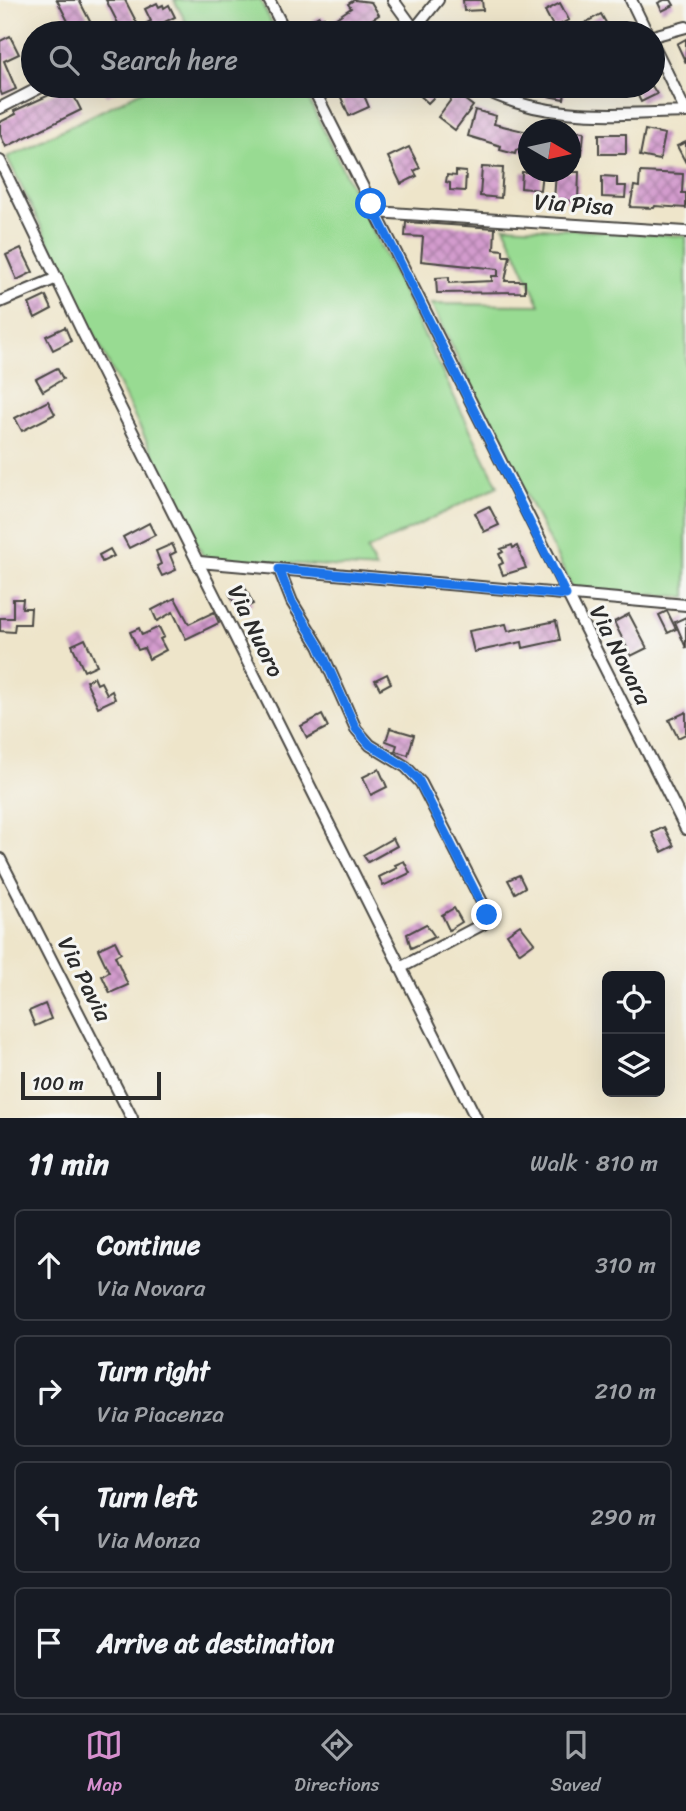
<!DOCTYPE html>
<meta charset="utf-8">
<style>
:root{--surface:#171b24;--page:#20242c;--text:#f1f3f6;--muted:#9ea1a6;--line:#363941;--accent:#d690ce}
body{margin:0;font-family:Sriracha,sans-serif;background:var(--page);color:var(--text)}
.controls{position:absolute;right:21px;bottom:21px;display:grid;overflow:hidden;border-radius:10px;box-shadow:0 7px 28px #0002}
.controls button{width:63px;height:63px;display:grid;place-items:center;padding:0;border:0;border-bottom:2px solid var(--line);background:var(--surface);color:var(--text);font:35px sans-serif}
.compass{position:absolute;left:518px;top:119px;width:63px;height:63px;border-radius:50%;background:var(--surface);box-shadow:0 7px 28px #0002;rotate:99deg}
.scale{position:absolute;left:21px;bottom:18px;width:140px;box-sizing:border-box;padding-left:7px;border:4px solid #2b2b2b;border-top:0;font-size:19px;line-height:24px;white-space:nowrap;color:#2b2b2b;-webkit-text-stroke:5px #f6f6f2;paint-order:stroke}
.stop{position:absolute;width:21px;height:21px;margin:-16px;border:5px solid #1a73e8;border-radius:50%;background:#fff}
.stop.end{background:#1a73e8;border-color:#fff;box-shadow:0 2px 7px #0008}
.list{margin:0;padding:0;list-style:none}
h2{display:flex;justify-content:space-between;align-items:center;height:91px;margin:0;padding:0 28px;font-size:30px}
h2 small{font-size:23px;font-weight:400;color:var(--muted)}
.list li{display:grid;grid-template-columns:46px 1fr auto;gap:21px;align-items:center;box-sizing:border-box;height:112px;margin:0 14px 14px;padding:0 14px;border:2px solid var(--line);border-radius:10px}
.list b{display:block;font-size:26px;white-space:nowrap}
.list p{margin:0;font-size:23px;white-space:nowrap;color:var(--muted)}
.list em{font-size:23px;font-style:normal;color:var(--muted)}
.icon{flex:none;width:38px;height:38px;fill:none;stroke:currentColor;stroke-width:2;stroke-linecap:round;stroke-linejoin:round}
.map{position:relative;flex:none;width:686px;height:1118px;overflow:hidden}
.search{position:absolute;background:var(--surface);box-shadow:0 7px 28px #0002;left:21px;right:21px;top:21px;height:77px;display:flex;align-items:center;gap:18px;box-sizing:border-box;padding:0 24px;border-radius:38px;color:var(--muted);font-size:26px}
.sheet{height:595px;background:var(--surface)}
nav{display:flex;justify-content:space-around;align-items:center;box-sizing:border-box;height:98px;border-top:2px solid var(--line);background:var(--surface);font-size:19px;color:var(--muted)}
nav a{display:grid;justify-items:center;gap:4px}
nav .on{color:var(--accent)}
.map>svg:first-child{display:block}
</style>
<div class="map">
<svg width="686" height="1118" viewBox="0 0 686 1118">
<defs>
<pattern id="building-cross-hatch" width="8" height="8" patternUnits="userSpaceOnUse" patternTransform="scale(1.75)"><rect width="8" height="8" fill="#d39bcd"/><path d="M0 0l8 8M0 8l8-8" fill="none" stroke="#ab7fa7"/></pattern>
</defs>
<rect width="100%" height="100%" fill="#f6f6f2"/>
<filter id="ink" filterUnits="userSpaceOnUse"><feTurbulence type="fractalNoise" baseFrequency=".0143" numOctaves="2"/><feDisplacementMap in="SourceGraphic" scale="14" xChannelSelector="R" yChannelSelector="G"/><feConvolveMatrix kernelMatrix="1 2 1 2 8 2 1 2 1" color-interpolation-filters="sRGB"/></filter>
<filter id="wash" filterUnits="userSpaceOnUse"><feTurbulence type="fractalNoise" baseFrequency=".00686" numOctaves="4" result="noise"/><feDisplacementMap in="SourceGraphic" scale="28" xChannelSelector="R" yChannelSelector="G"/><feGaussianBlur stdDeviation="1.57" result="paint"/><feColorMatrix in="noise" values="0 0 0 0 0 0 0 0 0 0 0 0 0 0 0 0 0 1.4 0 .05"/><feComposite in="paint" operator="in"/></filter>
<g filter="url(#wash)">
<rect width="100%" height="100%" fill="#eee5ca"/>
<g fill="#98db92" stroke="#62835e" stroke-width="2">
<polygon points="174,0 260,0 277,33 192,33"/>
<polygon points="152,86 302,86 498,486 367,550 376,569 204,558 7,157"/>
<polygon points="504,226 686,236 686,597 573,589 431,304 540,305"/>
</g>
<g id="blocks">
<g fill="url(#building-cross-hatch)">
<polygon points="57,0 79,0 96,33 74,33"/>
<polygon points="106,0 125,0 139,27 151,21 145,9 157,3 159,7 163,5 164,8 169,5 175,17 142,33 123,33"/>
<polygon points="354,0 371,2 379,15 349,33 301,33 315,25 312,20 319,16 320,18 324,17 327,24 351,8 348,4"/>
<polygon points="463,0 482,0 483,10 464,11"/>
<polygon points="664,0 671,0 674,5 662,11 658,3"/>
<polygon points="560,3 569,20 554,28 545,11"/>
<polygon points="601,14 609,28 600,33 588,33 583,24"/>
<polygon points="10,36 19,54 4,61 16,89 2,95 0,90 0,41"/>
<polygon points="686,39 686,63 677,44"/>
<polygon points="69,86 81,110 6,147 0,134 0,122 16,114 14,111"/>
<polygon points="102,86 127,86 107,96"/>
<polygon points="360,86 369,107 349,116 340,95"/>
<polygon points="410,86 445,86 428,103"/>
<polygon points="544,86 566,86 564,99 542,95"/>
<polygon points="633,86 652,86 657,94 641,102"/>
<polygon points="456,93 473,106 455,130 438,117"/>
<polygon points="475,110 496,116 494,124 528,132 528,152 516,150 515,154 500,150 501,146 468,136"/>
<polygon points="645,130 665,134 660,160 640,156"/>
<polygon points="570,131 584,132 582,156 570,155"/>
<rect x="599" y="134" width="27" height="20"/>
<polygon points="686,142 686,163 677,146"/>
<polygon points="409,147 420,168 414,171 417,176 401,184 388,157"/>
<polygon points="482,167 503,168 501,198 480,196"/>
<polygon points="456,171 466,172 465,191 450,190 450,183 446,182 447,175 456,176"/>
<polygon points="522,172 542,172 540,190 521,188"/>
<polygon points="556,172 579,172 578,201 554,200"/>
<polygon points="640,172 683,174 682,193 686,193 686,208 655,206 654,208 630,207 634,186 639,187"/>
<polygon points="602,176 617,177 617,186 626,186 625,198 602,197"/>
<polygon points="406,222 495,228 494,249 503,250 503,256 510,256 505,281 525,281 525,292 437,293 436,278 449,277 449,283 492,281 492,276 498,276 498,269 421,261 423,237 405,236"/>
<polygon points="21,248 33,272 17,280 6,255"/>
<polygon points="46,296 52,309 35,318 29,304"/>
<polygon points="65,327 71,341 53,350 46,336"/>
<polygon points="57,368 63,379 43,391 36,379"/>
<polygon points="48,401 55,414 22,431 15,418"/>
<polygon points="489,506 499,525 484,532 475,513"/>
<polygon points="149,523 155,535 129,548 123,537"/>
<polygon points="172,544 176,552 170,555 176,570 162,576 157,566 161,564 156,551"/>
<polygon points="512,545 513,548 517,546 526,568 503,575 499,565 503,563 499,554 503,552 501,549"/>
<polygon points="110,549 114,556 102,562 99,555"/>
<polygon points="244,585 253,604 238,611 229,593"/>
<polygon points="175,598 189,624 214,612 219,623 186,639 173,612 157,621 152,610"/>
<polygon points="13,599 23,599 22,608 31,608 30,624 15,624 14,632 0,631 0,618 13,618"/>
<polygon points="667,611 676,629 668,633 659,615"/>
<polygon points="629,614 647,648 631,656 614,622"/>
<polygon points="686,617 686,648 675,622"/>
<polygon points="556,621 560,640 523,648 522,642 474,652 469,631 506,624 508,631"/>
<polygon points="159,627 164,637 160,639 166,650 149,659 144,648 138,650 130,632 139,628 142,635"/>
<polygon points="85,639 97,665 84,671 72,645"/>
<polygon points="387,674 391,683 380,689 375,680"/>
<polygon points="94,677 97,684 101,682 107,694 112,691 115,699 98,707 86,681"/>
<polygon points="686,712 686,734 678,738 669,720"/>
<polygon points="322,715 328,727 307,738 301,726"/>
<polygon points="390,728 414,735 408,755 395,751 397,745 386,741"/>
<polygon points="379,769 387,787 371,795 363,777"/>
<polygon points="664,827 674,846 662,852 652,833"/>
<polygon points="393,838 397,846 368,862 363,855"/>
<polygon points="404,861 410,873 383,886 379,877 397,868 395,865"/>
<polygon points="519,875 525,887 515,893 508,880"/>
<polygon points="454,908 462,922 449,930 442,915"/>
<polygon points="426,924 435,937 411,948 407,934"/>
<polygon points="520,925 534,943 520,953 507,934"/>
<polygon points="115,941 121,953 115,956 128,985 110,993 102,976 109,972 98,949"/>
<polygon points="45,1004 51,1019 35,1026 29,1011"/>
</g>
</g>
</g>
<g filter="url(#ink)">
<use href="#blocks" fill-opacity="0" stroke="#484743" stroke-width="2"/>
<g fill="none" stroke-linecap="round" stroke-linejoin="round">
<defs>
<g id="street">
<polyline points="269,0 286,33"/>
<polyline points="393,0 417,33"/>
<polyline points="631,0 647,33"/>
<polyline points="414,30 438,0"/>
<polyline points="653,36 686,27"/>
<polyline points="312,86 686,829"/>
<path d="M478 86C541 122 617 114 686 112L653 44"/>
<polyline points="0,108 43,86"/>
<polyline points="0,161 83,333 476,1118"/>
<polyline points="375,212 686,232"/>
<polyline points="0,302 57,278"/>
<polyline points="199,562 686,605"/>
<polyline points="279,569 292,602 319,646 356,729 370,745 406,767 421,783 486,910 487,917 483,924 400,968"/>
<polyline points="0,859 132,1118"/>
</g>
</defs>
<use href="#street" stroke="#484743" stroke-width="14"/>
<use href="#street" stroke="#fff" stroke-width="10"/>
</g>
</g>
<g fill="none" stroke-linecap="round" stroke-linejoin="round" filter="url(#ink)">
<polyline stroke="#1a73e8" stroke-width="9" points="371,204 566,595 279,569 292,602 319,646 356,729 370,745 406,767 418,779 487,915"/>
</g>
<g text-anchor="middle" stroke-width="6" stroke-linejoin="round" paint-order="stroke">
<g font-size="23" fill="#2b2b2b" stroke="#f6f6f2">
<text transform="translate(574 204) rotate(4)" y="8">Via Pisa</text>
<text transform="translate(256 631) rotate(64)" y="8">Via Nuoro</text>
<text transform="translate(621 655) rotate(63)" y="8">Via Novara</text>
<text transform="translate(85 979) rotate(63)" y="8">Via Pavia</text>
</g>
</g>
</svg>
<div class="controls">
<button><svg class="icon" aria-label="locate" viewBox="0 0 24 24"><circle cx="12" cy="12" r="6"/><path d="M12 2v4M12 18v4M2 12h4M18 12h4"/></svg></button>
<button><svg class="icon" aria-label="layers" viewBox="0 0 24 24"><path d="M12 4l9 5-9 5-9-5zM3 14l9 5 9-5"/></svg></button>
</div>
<svg class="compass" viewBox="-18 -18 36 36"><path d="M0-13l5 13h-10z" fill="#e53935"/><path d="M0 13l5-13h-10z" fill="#9ea1a6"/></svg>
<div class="scale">100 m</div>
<div class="stop" style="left:371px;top:204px"></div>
<div class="stop end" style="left:487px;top:915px"></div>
<div class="search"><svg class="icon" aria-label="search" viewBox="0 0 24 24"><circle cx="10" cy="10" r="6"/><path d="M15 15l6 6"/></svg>Search here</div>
</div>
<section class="sheet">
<h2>11 min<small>Walk · 810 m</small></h2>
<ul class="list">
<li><svg class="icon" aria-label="ahead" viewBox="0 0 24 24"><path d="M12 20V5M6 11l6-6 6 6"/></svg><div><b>Continue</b><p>Via Novara</p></div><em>310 m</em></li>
<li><svg class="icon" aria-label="right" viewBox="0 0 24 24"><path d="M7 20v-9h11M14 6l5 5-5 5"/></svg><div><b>Turn right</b><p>Via Piacenza</p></div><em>210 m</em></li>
<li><svg class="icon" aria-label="left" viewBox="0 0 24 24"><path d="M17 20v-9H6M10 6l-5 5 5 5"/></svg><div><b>Turn left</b><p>Via Monza</p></div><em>290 m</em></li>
<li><svg class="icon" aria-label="arrive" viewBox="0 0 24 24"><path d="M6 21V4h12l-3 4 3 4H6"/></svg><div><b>Arrive at destination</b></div></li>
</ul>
</section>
<nav>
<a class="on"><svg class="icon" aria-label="map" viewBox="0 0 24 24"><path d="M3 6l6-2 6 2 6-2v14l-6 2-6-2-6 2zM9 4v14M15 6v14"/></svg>Map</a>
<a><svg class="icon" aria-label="directions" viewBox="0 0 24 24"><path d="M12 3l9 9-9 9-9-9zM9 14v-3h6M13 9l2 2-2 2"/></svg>Directions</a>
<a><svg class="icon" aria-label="saved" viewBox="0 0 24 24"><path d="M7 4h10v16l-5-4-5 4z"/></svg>Saved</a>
</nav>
